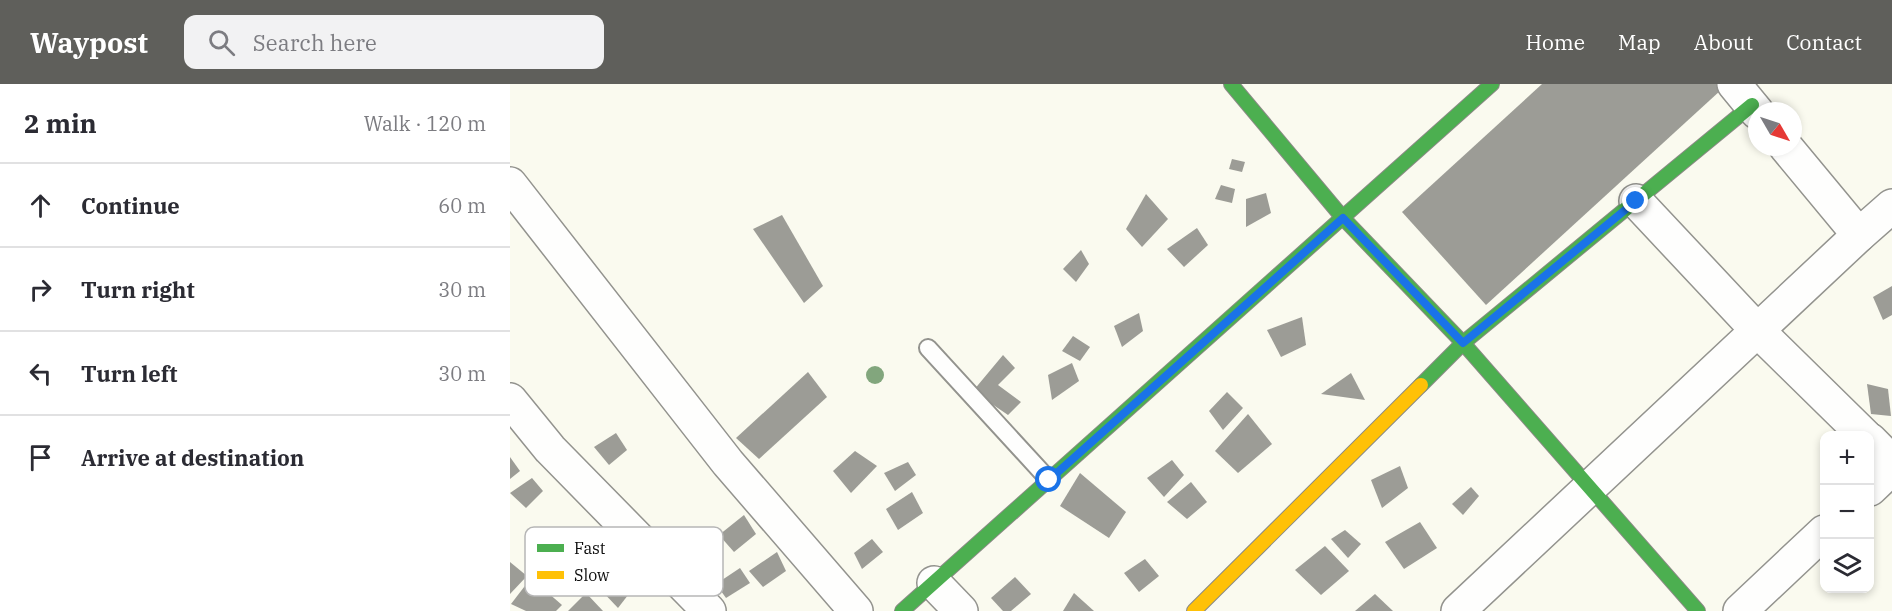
<!DOCTYPE html>
<meta charset="utf-8">
<style>
:root{--surface:#fff;--page:#f2f2f3;--text:#2b2b33;--muted:#7c7c81;--line:#e1e1e2;--accent:#5f5f5b}
body{margin:0;font-family:"IBM Plex Serif",serif;background:var(--page);color:var(--text)}
.controls{position:absolute;right:18px;bottom:18px;display:grid;overflow:hidden;border-radius:12px;box-shadow:0 3px 9px #0003}
.controls button{width:54px;height:54px;display:grid;place-items:center;padding:0;border:0;border-bottom:2px solid var(--line);background:var(--surface);color:var(--text);font:30px sans-serif}
.compass{position:absolute;left:1238px;top:18px;width:54px;height:54px;border-radius:50%;background:var(--surface);box-shadow:0 3px 9px #0003;rotate:129deg}
.stop{position:absolute;width:18px;height:18px;margin:-14px;border:4px solid #1a73e8;border-radius:50%;background:#fff}
.stop.end{background:#1a73e8;border-color:#fff;box-shadow:0 2px 6px #0008}
.list{margin:0;padding:0;list-style:none}
h2{display:flex;justify-content:space-between;align-items:center;height:78px;margin:0;padding:0 24px;font-size:26px}
h2 small{font-size:20px;font-weight:400;color:var(--muted)}
.list li{display:grid;grid-template-columns:39px 1fr auto;gap:18px;align-items:center;box-sizing:border-box;height:84px;padding:0 24px;border-top:2px solid var(--line)}
.list b{display:block;font-size:22px;white-space:nowrap}
.list em{font-size:20px;font-style:normal;color:var(--muted)}
.icon{flex:none;width:33px;height:33px;fill:none;stroke:currentColor;stroke-width:2;stroke-linecap:round;stroke-linejoin:round}
.map{position:relative;flex:none;width:1382px;height:527px;overflow:hidden}
header{display:flex;align-items:center;gap:36px;box-sizing:border-box;height:84px;padding:0 30px;background:var(--accent);color:#fff}
header strong{font-size:28px}
nav{display:flex;gap:33px;margin-inline-start:auto;font-size:21px}
.search{width:420px;height:54px;background:var(--page);display:flex;align-items:center;gap:15px;box-sizing:border-box;padding:0 21px;border-radius:12px;color:var(--muted);font-size:22px}
main{display:flex}
aside{flex:1;background:var(--surface)}
.map>svg:first-child{display:block}
</style>
<header>
<strong>Waypost</strong>
<div class="search"><svg class="icon" aria-label="search" viewBox="0 0 24 24"><circle cx="10" cy="10" r="6"/><path d="M15 15l6 6"/></svg>Search here</div>
<nav><a>Home</a><a>Map</a><a>About</a><a>Contact</a></nav>
</header>
<main>
<aside>
<h2>2 min<small>Walk · 120 m</small></h2>
<ul class="list">
<li><svg class="icon" aria-label="ahead" viewBox="0 0 24 24"><path d="M12 20V5M6 11l6-6 6 6"/></svg><div><b>Continue</b></div><em>60 m</em></li>
<li><svg class="icon" aria-label="right" viewBox="0 0 24 24"><path d="M7 20v-9h11M14 6l5 5-5 5"/></svg><div><b>Turn right</b></div><em>30 m</em></li>
<li><svg class="icon" aria-label="left" viewBox="0 0 24 24"><path d="M17 20v-9H6M10 6l-5 5 5 5"/></svg><div><b>Turn left</b></div><em>30 m</em></li>
<li><svg class="icon" aria-label="arrive" viewBox="0 0 24 24"><path d="M6 21V4h12l-3 4 3 4H6"/></svg><div><b>Arrive at destination</b></div></li>
</ul>
</aside>
<div class="map">
<svg width="1382" height="527" viewBox="0 0 1382 527">
<rect width="100%" height="100%" fill="#fafaef"/>
<g fill="#9c9c96">
<polygon points="1032,0 1206,0 1211,6 976,221 892,128"/>
<polygon points="722,75 735,78 732,88 719,85"/>
<polygon points="711,101 725,105 722,119 705,115"/>
<polygon points="756,109 761,129 736,143 736,115"/>
<polygon points="636,110 658,135 632,163 616,145"/>
<polygon points="272,131 313,202 294,219 243,145"/>
<polygon points="687,144 698,161 674,183 657,165"/>
<polygon points="571,166 579,180 566,198 553,185"/>
<polygon points="1382,202 1382,231 1373,236 1363,213"/>
<polygon points="629,229 633,247 612,263 604,242"/>
<polygon points="792,233 796,261 771,273 757,246"/>
<polygon points="563,252 580,263 570,277 552,267"/>
<polygon points="493,271 505,284 488,301 511,318 498,331 463,307"/>
<polygon points="562,279 569,297 542,316 538,291"/>
<polygon points="298,288 317,313 249,375 226,354"/>
<polygon points="841,289 855,316 811,310"/>
<polygon points="1357,300 1378,305 1381,332 1361,330"/>
<polygon points="717,308 733,324 713,346 699,327"/>
<polygon points="738,330 762,360 728,389 705,367"/>
<polygon points="106,349 117,366 99,381 84,363"/>
<polygon points="345,367 367,382 341,409 323,387"/>
<polygon points="0,373 10,387 0,395"/>
<polygon points="662,376 674,391 654,413 637,394"/>
<polygon points="398,378 406,391 385,407 374,389"/>
<polygon points="890,382 898,404 872,424 861,396"/>
<polygon points="570,389 616,428 599,454 550,422"/>
<polygon points="22,394 33,407 16,424 0,409"/>
<polygon points="681,398 697,418 677,435 657,418"/>
<polygon points="961,403 969,412 953,431 942,420"/>
<polygon points="402,408 413,429 388,446 376,425"/>
<polygon points="234,431 246,450 224,468 209,451"/>
<polygon points="910,438 927,464 894,485 875,458"/>
<polygon points="835,446 851,460 838,474 821,455"/>
<polygon points="362,455 373,468 352,485 344,469"/>
<polygon points="815,462 839,487 811,511 785,486"/>
<polygon points="267,468 276,487 253,503 239,487"/>
<polygon points="95,472 125,502 108,524 72,486"/>
<polygon points="635,475 649,492 629,508 614,489"/>
<polygon points="0,478 17,492 0,510"/>
<polygon points="230,484 240,499 216,514 206,500"/>
<polygon points="505,493 521,510 501,527 493,527 481,514"/>
<polygon points="21,494 52,521 46,527 16,527 1,520"/>
<polygon points="76,509 93,527 58,527"/>
<polygon points="564,509 584,527 553,527"/>
<polygon points="865,510 883,527 845,527"/>
</g>
<g fill="none" stroke-linecap="round" stroke-linejoin="round">
<defs>
<polyline id="lane" points="418,264 539,396"/>
<g id="street">
<polyline points="1224,0 1247,28"/>
<polyline points="1276,63 1349,151"/>
<polyline points="0,100 218,379 346,527"/>
<polyline points="1126,117 1247,246 1355,352"/>
<polyline points="0,316 40,365 199,527"/>
<polyline points="1360,356 1382,378"/>
<polyline points="1360,405 1382,384"/>
<polyline points="424,499 451,527"/>
<polyline points="948,527 1349,151 1382,122"/>
<polyline points="1230,527 1314,448"/>
</g>
<g id="fast">
<polyline points="721,0 833,134 953,259 1188,527"/>
<polyline points="911,301 953,259 1242,21"/>
<polyline points="392,527 982,0"/>
</g>
<polyline id="slow" points="684,527 911,301"/>
</defs>
<use href="#lane" stroke="#93938e" stroke-width="20"/>
<use href="#street" stroke="#93938e" stroke-width="36"/>
<use href="#fast" stroke="#8a8a85" stroke-width="16"/>
<use href="#slow" stroke="#8a8a85" stroke-width="16"/>
<use href="#lane" stroke="#fefefd" stroke-width="16"/>
<use href="#street" stroke="#fefefd" stroke-width="33"/>
<use href="#fast" stroke="#4caf50" stroke-width="14"/>
<use href="#slow" stroke="#ffc107" stroke-width="14"/>
</g>
<circle fill="#82a67d" cx="365" cy="291" r="9"/>
<g fill="none" stroke-linecap="round" stroke-linejoin="round">
<polyline stroke="#1a73e8" stroke-width="8" points="539,396 833,134 953,259 1126,117"/>
</g>
<rect x="15" y="443" width="198" height="69" rx="9" fill="#fff" stroke="#b6b6b6" stroke-width="1.5"/>
<rect x="27" y="460" width="27" height="8" fill="#4caf50"/>
<rect x="27" y="487" width="27" height="8" fill="#ffc107"/>
<g font-size="16" fill="#0c0c0c">
<text x="64" y="470">Fast</text>
<text x="64" y="497">Slow</text>
</g>
</svg>
<div class="controls">
<button>+</button>
<button>−</button>
<button><svg class="icon" aria-label="layers" viewBox="0 0 24 24"><path d="M12 4l9 5-9 5-9-5zM3 14l9 5 9-5"/></svg></button>
</div>
<svg class="compass" viewBox="-18 -18 36 36"><path d="M0-13l5 13h-10z" fill="#e53935"/><path d="M0 13l5-13h-10z" fill="#7c7c81"/></svg>
<div class="stop" style="left:539px;top:396px"></div>
<div class="stop end" style="left:1126px;top:117px"></div>
</div>
</main>
